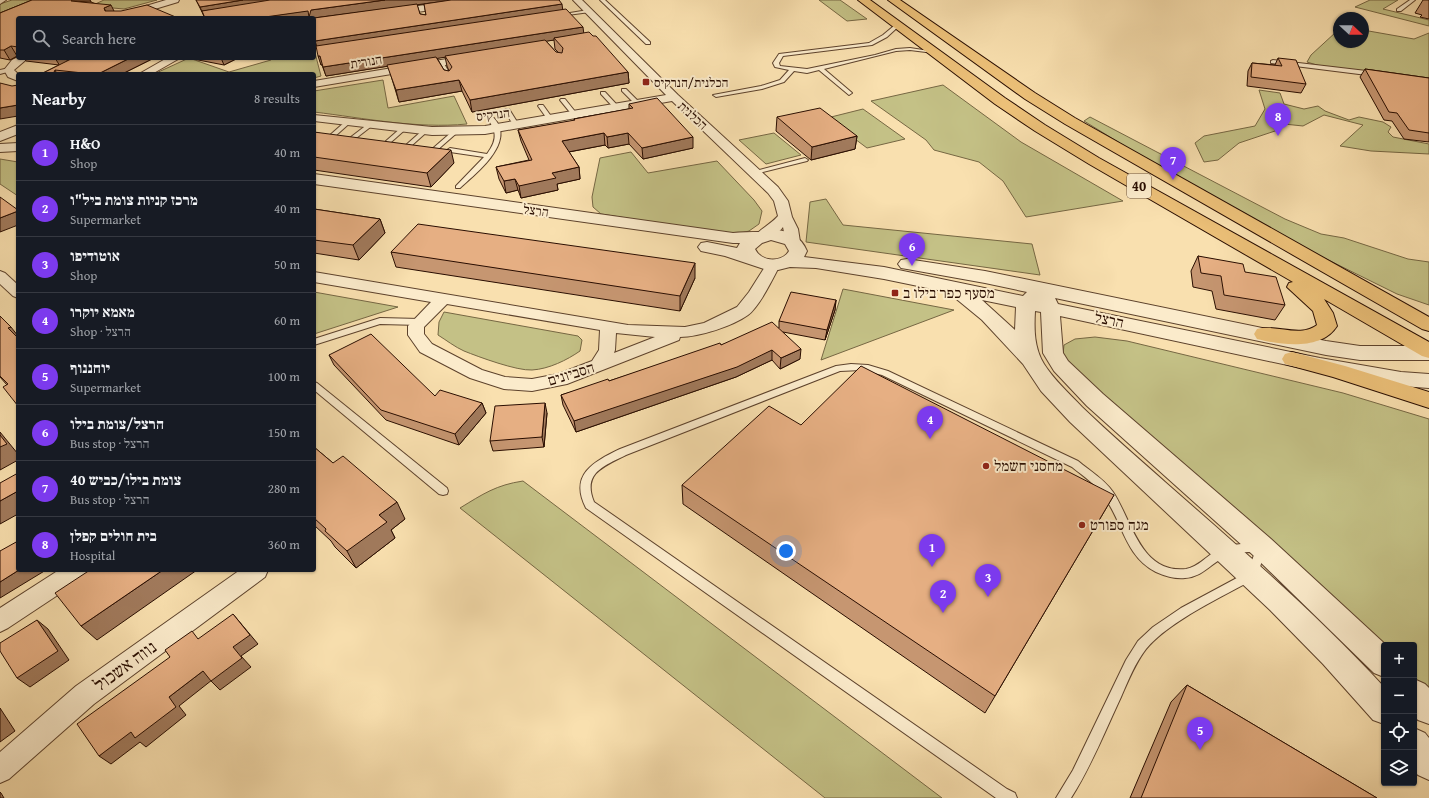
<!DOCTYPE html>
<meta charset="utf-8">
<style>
:root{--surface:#171b24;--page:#20242c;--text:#f1f3f6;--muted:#9ea1a6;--line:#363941;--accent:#7c3aed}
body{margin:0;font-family:"Gentium Book Plus","Frank Ruhl Libre",serif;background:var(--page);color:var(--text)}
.controls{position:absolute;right:12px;bottom:12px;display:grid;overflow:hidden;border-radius:4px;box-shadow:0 1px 3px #0004}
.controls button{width:36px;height:36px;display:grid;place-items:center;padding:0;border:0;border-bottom:1px solid var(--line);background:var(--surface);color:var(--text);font:20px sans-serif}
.compass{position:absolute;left:1333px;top:12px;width:36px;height:36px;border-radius:50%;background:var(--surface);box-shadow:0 1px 3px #0004;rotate:112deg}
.you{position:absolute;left:786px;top:551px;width:14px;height:14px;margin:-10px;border:3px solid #fff;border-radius:50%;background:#1a73e8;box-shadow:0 0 0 6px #1a73e833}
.badge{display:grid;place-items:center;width:26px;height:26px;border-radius:50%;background:var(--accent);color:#fff;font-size:13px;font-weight:700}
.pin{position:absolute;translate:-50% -33px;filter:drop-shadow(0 1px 2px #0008)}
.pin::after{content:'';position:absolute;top:21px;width:14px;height:12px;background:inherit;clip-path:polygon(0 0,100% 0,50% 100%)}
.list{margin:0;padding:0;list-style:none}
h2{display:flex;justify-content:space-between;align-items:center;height:52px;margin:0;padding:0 16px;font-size:17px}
h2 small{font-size:13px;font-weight:400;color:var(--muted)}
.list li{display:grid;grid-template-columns:26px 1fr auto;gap:12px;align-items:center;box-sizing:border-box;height:56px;padding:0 16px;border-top:1px solid var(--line)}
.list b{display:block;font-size:15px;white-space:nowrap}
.list p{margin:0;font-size:13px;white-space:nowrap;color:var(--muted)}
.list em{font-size:13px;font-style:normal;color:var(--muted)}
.icon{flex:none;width:22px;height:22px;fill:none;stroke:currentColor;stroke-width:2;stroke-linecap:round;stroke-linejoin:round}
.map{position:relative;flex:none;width:1429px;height:798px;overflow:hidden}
.search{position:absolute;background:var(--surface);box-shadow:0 1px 3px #0004;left:16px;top:16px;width:300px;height:44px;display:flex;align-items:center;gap:10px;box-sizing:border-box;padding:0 14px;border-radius:4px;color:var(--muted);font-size:15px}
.panel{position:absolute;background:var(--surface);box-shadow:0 1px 3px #0004;left:16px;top:72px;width:300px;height:500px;border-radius:4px}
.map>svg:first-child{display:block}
</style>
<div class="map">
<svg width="1429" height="798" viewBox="0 0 1429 798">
<rect width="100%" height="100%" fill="#f9e0af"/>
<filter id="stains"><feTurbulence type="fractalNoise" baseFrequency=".005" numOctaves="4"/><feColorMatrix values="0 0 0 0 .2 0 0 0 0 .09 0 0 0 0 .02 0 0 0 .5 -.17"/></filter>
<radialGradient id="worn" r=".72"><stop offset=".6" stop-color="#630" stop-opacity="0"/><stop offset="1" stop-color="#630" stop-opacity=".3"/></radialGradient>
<g fill="#c4c186" stroke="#766743">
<polygon points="12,0 33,0 0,13 0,4"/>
<polygon points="104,0 157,0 124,9 91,6"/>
<polygon points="819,0 840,0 867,19 847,21"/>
<polygon points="1370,0 1398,0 1383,9 1429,20 1429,26 1355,7"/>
<polygon points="1363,30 1414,39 1429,33 1429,79 1320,66 1307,62 1311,55 1336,32 1339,32 1339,42 1363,42"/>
<polygon points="314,49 321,76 314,78 314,74 154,74 189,58 229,72 271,60 270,58 314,58"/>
<path d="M383 80 388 108 454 96 467 124C416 129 364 118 314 112V91Z"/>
<polygon points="943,85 1021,142 1123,201 1026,217 1003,181 979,162 934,150 926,140 871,101"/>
<polygon points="1259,90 1280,93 1284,104 1304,109 1318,106 1325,111 1349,120 1359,117 1383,122 1391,127 1388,132 1393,137 1429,144 1429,154 1371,151 1340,146 1363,125 1324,115 1303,126 1284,124 1278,130 1239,143 1218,160 1204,162 1195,143 1204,136 1255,126 1265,109"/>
<polygon points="863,109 905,139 867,148 827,118"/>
<polygon points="1090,117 1285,219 1321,234 1344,238 1408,259 1429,262 1429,305 1397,294 1300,246 1170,174 1084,121"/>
<polygon points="774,133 801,155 766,164 739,140"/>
<polygon points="631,152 648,173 717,161 754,200 762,211 759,224 749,231 734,235 601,214 593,207 592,197 600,158"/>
<polygon points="0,159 18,162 18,196 0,184"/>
<polygon points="826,199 843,225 1032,244 1040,275 806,242 810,202"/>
<polygon points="843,289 954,310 821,360"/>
<polygon points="314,292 398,307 314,334"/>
<path d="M444 312 578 336 582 340 580 351C567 360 549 369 532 370 517 371 479 357 464 351 455 347 446 340 438 335L439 322Z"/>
<polygon points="1095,337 1127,341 1343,393 1429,419 1429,695 1414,680 1414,645 1384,645 1073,369 1063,354 1064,345 1075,339"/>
<path d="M523 481 942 798H825L460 508C483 494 496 485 523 481Z"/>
</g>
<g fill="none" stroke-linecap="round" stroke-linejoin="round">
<defs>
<g id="service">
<polygon points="600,0 605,0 650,42 650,44 646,44"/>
<polygon points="1410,0 1415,0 1401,11 1397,11 1397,9"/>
<polygon points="588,10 590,12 560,16 558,15"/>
<polygon points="895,25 899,26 887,37 872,45 783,56 779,63 780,66 807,69 875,55 896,49 910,48 936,52 934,53 910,50 896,51 824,69 851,92 852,93 849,95 819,70 807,73 794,71 784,82 762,89 716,97 713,95 761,86 780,80 789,70 775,67 773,63 779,54 869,43 883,35"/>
<polygon points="1273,60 1375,72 1378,74 1375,76 1271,63 1271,61"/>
<polygon points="439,62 443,62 453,79 452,80 448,80 438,63"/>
<polygon points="9,68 12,70 11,71 0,74 0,70"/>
<polygon points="622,89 626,89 639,102 639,104 635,104 622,91"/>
<polygon points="601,92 605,92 618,106 618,108 614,108 601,94"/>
<polygon points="561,99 565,99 577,114 577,116 573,116 560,100"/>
<polygon points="539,105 543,105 553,119 552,120 548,120 538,106"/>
<polygon points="505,109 509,109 519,125 518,126 514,126 504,110"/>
<path d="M486 114H490C494 118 499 123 500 129 505 151 474 175 460 188H456V186L484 157 450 152 447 150 450 148 487 154C499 138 496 130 485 115Z"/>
<polygon points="346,121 351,122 333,138 329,138 329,136"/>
<polygon points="368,124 373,125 355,139 351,139 351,137"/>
<polygon points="402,127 407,128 390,143 386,143 386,141"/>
<polygon points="424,129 429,130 410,147 406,147 406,145"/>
<polygon points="454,130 459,131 435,152 431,152 431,150"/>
<polygon points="805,158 808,160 807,161 755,174 752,172"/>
<polygon points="380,318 420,319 424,322 420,325 380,324 314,345 314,339"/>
<path d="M851 364 868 365 888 371 1078 461C1090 471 1104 479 1113 492 1132 520 1140 574 1186 569 1198 567 1207 556 1217 550 1231 543 1247 544 1262 542L1266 544 1267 547 1256 578C1224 596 1169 621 1146 649 1135 663 1128 681 1121 697 1105 731 1091 767 1071 798H1056L1073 770 1126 660 1138 641 1153 627 1181 608 1248 572 1255 552C1246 552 1236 552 1228 555 1212 562 1203 577 1185 578 1175 579 1165 576 1156 572 1125 556 1123 523 1105 498 1097 485 1083 476 1072 467L882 375 862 370 840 371 626 455C604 466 582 473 594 502L1007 789 1015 793 1017 798H996L586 508C569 475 593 462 620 449L836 366Z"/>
<polygon points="314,382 317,383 447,488 448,491 447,494 443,495 439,494 314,390"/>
</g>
<g id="minor">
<polygon points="0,0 6,0 0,4"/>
<polygon points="166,0 179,0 178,2 125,18 110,18 112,16"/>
<polygon points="465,0 489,0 485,3 394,15 389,12 394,9"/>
<path d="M573 0H582L678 95 778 187 788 201 792 217 798 229 800 242 798 245 793 246 788 245 786 242 783 227C777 235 766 241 757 239L755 236C759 230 771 224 778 216L774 201 768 193 672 101 485 134 432 135 314 121V115L432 127 485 126 666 95Z"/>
<polygon points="471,55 475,56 476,58 475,60 314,87 314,81"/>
<polygon points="18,57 18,58 28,58 14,70 18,74 18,81 8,77 4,70 12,60"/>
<polygon points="167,58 180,58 152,74 139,74"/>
<path d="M773 261 778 262 780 265C773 278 760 306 748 315 733 326 699 337 680 337L679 340 567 384 532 391 504 389 470 378 420 352 408 335V326L431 302 314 282V272L628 325 685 327 704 323 737 307 749 292 768 262ZM447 304 600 330 599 350 592 361 558 374 532 379 505 377 482 370 432 344 424 334V327ZM616 333 655 337 614 353 615 350Z"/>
<polygon points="0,271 5,273 18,285 18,298 13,296 0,284"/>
<polygon points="59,570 88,570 85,577 8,628 0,632 0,608"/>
<polygon points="240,570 268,570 265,577 94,704 9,779 0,783 0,752 76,686"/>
</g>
<g id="tertiary">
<polygon points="18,125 18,134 0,141 0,132"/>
<polygon points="18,143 18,151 0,152 0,144"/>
<path d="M314 174 733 233C742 232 750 232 759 232 763 232 767 230 771 230 786 229 801 236 807 251L804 257 884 267 1023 296 1027 292 985 283 907 269 901 268 898 264 901 260 907 259 985 271 1326 341 1360 346H1429V360H1360L1326 355 1055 298 1058 304 1320 358 1401 372 1429 374V388L1401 386 1320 372 1060 316 1063 353 1068 361 1103 394 1271 539 1386 645H1384V677L1374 673 1253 555 1087 406 1054 371 1043 353 1041 312 1035 311C1034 329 1034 348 1044 364 1054 380 1069 393 1082 407 1109 433 1137 457 1165 482 1240 548 1316 613 1384 687V724L1373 720 1323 664 1270 610 1070 422 1041 391 1023 364 982 320 954 297 952 293 884 279 816 268 790 267 778 270 764 269 725 256 701 251 698 247 701 243 707 242 737 248 740 243H733L314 184ZM771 240 785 244 789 251C782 263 761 262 755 249L762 243ZM982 300 1016 307 1015 330Z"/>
<polygon points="1414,679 1425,684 1429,688 1429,724 1418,720 1414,716"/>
<polygon points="1414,728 1425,733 1429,738 1429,780 1418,775 1414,771"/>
</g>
<g id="trunk">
<path d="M858 0H870L1005 98 1045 125 1099 158 1429 342V358L1422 356 1324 299 1333 313 1337 326C1321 351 1281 345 1257 339L1254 334 1257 329C1276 324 1300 338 1317 325L1313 311 1287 287 1289 283 1293 282 1089 164 1035 131 995 104Z"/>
<polygon points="888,0 900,0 1035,93 1075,118 1429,317 1429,331 1422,329 1065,124 1025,99"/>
<polygon points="1292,352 1345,366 1429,392 1429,408 1333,377 1285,364 1282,359 1285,354"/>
</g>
</defs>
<use href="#service" stroke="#5d422c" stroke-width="2"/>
<use href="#minor" stroke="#5d422c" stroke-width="2"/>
<use href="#tertiary" stroke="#5d422c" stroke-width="2"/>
<use href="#trunk" stroke="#290d00" stroke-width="2"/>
<use href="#service" fill="#fbebcb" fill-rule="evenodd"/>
<use href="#minor" fill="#fbebcb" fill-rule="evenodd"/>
<use href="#tertiary" fill="#fbebcb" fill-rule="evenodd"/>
<use href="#trunk" fill="#ecc078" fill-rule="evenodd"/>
</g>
<g fill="#c69671" stroke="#290d00" fill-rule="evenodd">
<polygon points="32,0 90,0 91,2 114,11 18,18 18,56 10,60 0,58 0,13"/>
<path d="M196 0H559L563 10 583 33 628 72 629 83 472 112 462 91 399 102 388 66 326 76 322 65H321L317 46 314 18H205ZM424 4 426 15 420 14 417 5ZM554 40 555 49 559 53 556 52 546 41ZM445 57 447 66 449 71 444 70 437 58Z"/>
<polygon points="1423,0 1429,0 1429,19 1420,17 1422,15 1415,13"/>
<polygon points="24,58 154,58 122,74 41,74 59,65 26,61"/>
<polygon points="188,58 238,58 224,65"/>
<polygon points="1278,58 1306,84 1301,93 1247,86 1248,71 1252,63 1275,65"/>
<polygon points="1365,69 1429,78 1429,142 1404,139 1392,121 1384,120 1360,77"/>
<polygon points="629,104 693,148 643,159 629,144 608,148 605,145 569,152 579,167 580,179 557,184 558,190 521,198 518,190 506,193 499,179 496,167 529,160 521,141 518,130 574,121 574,119 629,109"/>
<polygon points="777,117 857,136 855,149 811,160 776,131"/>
<polygon points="314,132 454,163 431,187 314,170"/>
<polygon points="314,209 380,219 385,233 359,260 314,253"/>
<polygon points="391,252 695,278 680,311 396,267"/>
<polygon points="1198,256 1245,272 1285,305 1275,320 1216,309 1212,291 1193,287 1191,271"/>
<polygon points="836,300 835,310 825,340 783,332 800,359 780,369 772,360 736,377 576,432 563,405 561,395 609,381 721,345 779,328 779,321"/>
<polygon points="0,316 18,406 7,385 0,377"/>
<polygon points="329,355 435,396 482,403 486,413 459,445 386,420 334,365"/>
<polygon points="547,413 544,447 493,451 490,441"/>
<polygon points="314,447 333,463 405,519 391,530 395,538 356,568 335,547 331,541 314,525"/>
<polygon points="682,485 1114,495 985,713 683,504"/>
<polygon points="1187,685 1377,798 1130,798 1171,702"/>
</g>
<g fill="#a17a5c" stroke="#290d00">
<polygon points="72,0 90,0 91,2 71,1"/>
<polygon points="243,0 300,0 202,11 204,16 200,7"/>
<polygon points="385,0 454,0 314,18 258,18 311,10"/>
<polygon points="562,4 563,12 318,50 315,41"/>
<polygon points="111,5 115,13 109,17 104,8"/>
<polygon points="583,27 584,35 554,38 554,40 326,76 323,67"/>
<polygon points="11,46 17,56 10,60 4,50"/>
<polygon points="318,56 320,56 323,64 321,65"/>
<polygon points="55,58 66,58 68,62 60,66"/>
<polygon points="130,58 154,58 122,74 98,74"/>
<polygon points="221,58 238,58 224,65"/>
<polygon points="55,70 57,74 53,74"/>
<polygon points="628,72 629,83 472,112 470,100"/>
<polygon points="459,80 462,91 399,102 396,90"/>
<polygon points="18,105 18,116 0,119 0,108"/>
<polygon points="604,133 605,145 563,153 562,141"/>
<polygon points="628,133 629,144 608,148 607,137"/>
<polygon points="857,136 855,149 811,160 812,147"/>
<polygon points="693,137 693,148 643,159 642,148"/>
<polygon points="451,150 454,163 431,187 427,173"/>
<polygon points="579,167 580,179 557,184 558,190 521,198 519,186 552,173"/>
<polygon points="515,179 518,190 506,193 504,181"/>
<polygon points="18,211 18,225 0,232 0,218"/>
<polygon points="380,219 385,233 359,260 353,245"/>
<polygon points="695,263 695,278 680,311 680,296"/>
<polygon points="836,300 835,310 825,340 827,330"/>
<polygon points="11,327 18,336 18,340 8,328"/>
<polygon points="801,349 800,359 780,369 781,358"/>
<polygon points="772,350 772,360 736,377 576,432 574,421"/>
<polygon points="482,403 486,413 459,445 455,434"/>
<polygon points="545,403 547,413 544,447 542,437"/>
<polygon points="0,432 18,454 18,460 0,470"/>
<polygon points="18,491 18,514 0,524 0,501"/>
<polygon points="397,502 405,519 391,530 395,538 356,568 347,551 379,515"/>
<polygon points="19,570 46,570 0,598 0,582"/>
<polygon points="163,570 197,570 97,640 81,626"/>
<polygon points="233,614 258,644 241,656 251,667 220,690 211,681 233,647"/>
<polygon points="37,620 48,629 69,660 30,687 17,678"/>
<polygon points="203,671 212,680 179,706 186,715 146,747 140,742 111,764 99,756 169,697"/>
<polygon points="0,708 15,731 0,742"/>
<polygon points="0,792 1,793 4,798 0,798"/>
</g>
<g fill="#e6af83" stroke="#290d00">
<polygon points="32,0 72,0 71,1 111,5 104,8 105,11 121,11 147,5 178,18 18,18 18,47 11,46 4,50 0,50 0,13"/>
<polygon points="196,0 243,0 200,7"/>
<polygon points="270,0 385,0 311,10 309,17 308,11 258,18 205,18 202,11"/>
<polygon points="451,0 559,0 562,4 315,41 314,37 314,18 417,4 420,14 426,15 424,4"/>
<polygon points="566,9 583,27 323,67 320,56 318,56 316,46"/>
<polygon points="589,32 593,36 596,36 628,72 470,100 459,80 396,90 387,65 436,57 444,70 449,71 452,67 445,56 545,40 556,52 562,53 563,48 554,38"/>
<polygon points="70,58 130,58 98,74 92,74 55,70 53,74 41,74 73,58"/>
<polygon points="1278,58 1296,60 1306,84 1251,77 1252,63 1282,66"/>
<polygon points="1365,69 1429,78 1429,133 1409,130 1397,113 1389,112"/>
<polygon points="0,83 12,86 18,85 18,105 0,108"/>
<polygon points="657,98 693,137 642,148 628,133 607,137 604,133 562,141 579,167 552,173 556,178 519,186 515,179 504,181 496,167 532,160 518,130 575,120 574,119 633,108 629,104"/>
<polygon points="820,108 857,136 812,147 777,117"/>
<polygon points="314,132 451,150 427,173 314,157"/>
<polygon points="0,197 18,210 18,211 0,218"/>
<polygon points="314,209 380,219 353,245 314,240"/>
<polygon points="418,224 695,263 680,296 391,252"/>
<polygon points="1198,256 1243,264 1245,272 1276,277 1285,305 1224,295 1221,276 1201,273"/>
<polygon points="791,292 836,300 827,330 779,321"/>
<polygon points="0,316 11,327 8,328 18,338 18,406 3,387 8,384 0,376"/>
<polygon points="772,322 801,349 781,358 772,350 737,367 574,421 561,395 608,379 609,381 720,343 721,345"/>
<polygon points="371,334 435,396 440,390 482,403 455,434 381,410 329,355"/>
<polygon points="861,366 1114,495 995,696 682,485 769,406 801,425"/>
<polygon points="545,403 542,437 490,441 495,406"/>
<polygon points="0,435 7,444 0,447"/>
<polygon points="314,447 333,463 343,456 397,502 379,515 387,522 347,551 325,531 326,529 314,518"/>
<polygon points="18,473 18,491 0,501 0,483"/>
<polygon points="18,541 18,570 19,570 0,582 0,551"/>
<polygon points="90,570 163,570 81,626 55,593"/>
<polygon points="233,614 250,635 233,647 242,658 211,681 203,671 169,697 176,707 135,738 131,732 99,756 77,724 170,657 165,650 192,631 198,639"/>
<polygon points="37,620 58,651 17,678 0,651 0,643"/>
<polygon points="1187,685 1377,798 1141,798"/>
</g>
<g fill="#8f2418" stroke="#fbebcb" stroke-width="1.5">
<rect x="642" y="78" width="8" height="8" rx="2"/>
<rect x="891" y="289" width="8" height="8" rx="2"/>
<circle cx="986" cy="466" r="4"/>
<circle cx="1082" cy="525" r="4"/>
</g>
<g text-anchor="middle" stroke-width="4" stroke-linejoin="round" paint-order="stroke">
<g font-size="13" fill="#290d00" stroke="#fbebcb">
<text transform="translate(366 61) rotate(-9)" y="5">הנורית</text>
<text transform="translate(493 114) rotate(-7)" y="5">הנרקיס</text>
<text transform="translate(693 115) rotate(43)" y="5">הכלנית</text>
<text transform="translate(536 210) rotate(8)" y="5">הרצל</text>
</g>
<g font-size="13" fill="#290d00" stroke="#fbebcb" text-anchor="start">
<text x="654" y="87">הכלנית/הנרקיס</text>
</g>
<rect fill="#fbebcb" stroke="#68503d" stroke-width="1" x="1127" y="174" width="24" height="24" rx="3"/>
<g font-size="14" font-weight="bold" fill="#290d00">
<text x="1139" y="191">40</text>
</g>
<g font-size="15" fill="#290d00" stroke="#fbebcb" text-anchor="start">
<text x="903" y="298">מסעף כפר בילו ב</text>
<text x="994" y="471">מחסני חשמל</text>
<text x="1090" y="530">מגה ספורט</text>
</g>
<g font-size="15" fill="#290d00" stroke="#fbebcb">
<text transform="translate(1109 320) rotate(12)" y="5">הרצל</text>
<text transform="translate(571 374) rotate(-17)" y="5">הסביונים</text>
</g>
<g font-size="18" fill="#290d00" stroke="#fbebcb">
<text transform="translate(125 666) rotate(-36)" y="6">נווה אשכול</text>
</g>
</g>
<rect width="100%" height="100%" filter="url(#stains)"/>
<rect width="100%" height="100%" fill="url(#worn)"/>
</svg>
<div class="controls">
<button>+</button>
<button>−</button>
<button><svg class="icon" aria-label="locate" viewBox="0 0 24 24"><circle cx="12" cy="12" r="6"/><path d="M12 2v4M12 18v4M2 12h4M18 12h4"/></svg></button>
<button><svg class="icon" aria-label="layers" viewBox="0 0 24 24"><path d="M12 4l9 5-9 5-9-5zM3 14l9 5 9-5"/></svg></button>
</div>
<svg class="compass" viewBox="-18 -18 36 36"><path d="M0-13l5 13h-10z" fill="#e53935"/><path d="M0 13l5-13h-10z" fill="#9ea1a6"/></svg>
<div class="you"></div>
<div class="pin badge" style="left:932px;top:567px">1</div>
<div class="pin badge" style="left:943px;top:613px">2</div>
<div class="pin badge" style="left:988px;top:597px">3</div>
<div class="pin badge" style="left:930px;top:439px">4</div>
<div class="pin badge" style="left:1200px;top:750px">5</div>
<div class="pin badge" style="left:912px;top:266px">6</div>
<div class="pin badge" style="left:1173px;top:180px">7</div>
<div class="pin badge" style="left:1278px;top:136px">8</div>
<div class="search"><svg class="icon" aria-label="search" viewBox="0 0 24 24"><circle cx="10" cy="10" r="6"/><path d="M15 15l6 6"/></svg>Search here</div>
<section class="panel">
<h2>Nearby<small>8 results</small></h2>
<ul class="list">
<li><span class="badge">1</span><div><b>H&amp;O</b><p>Shop</p></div><em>40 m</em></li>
<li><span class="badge">2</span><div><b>מרכז קניות צומת ביל&quot;ו</b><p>Supermarket</p></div><em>40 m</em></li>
<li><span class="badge">3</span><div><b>אוטודיפו</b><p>Shop</p></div><em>50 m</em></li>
<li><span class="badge">4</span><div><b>מאמא יוקרו</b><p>Shop · הרצל</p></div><em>60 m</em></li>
<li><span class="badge">5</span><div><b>יוחננוף</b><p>Supermarket</p></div><em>100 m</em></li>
<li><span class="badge">6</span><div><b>הרצל/צומת בילו</b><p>Bus stop · הרצל</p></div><em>150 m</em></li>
<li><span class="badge">7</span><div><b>צומת בילו/כביש 40</b><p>Bus stop · הרצל</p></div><em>280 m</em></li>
<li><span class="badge">8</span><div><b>בית חולים קפלן</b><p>Hospital</p></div><em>360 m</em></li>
</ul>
</section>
</div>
